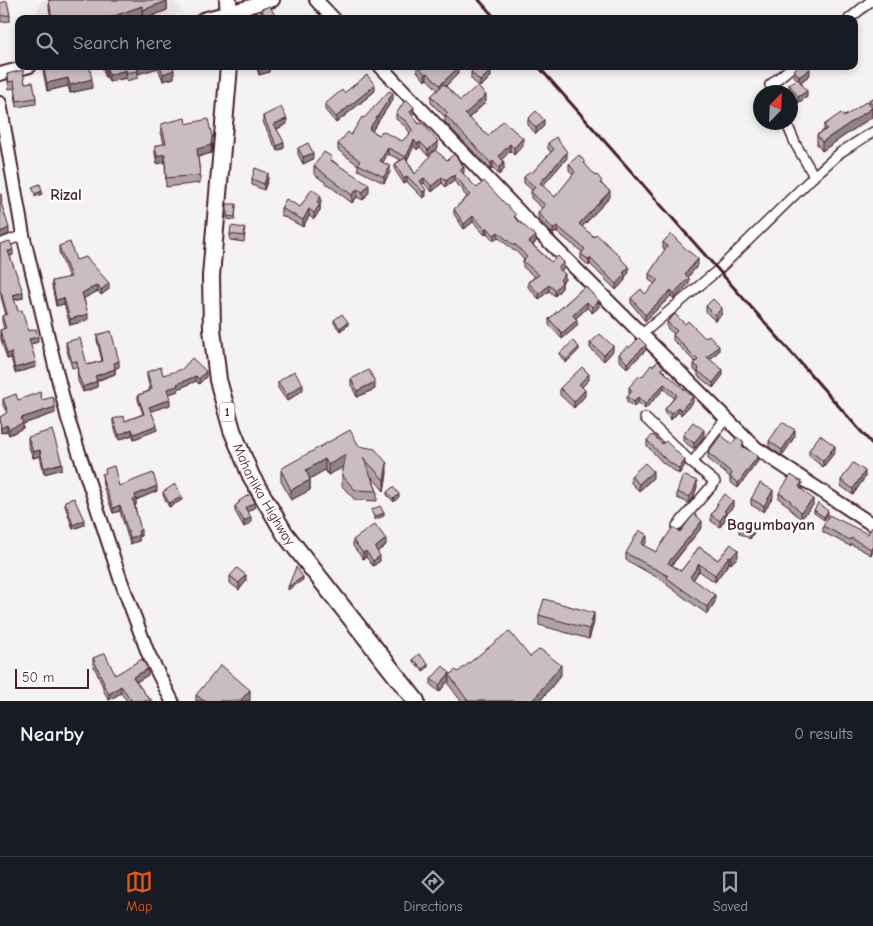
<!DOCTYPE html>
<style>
:root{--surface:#171b24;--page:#242831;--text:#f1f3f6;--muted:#9ea1a6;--line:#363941;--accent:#ea580c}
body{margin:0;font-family:"Comic Neue",sans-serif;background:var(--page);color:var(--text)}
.compass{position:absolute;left:753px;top:85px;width:45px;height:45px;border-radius:50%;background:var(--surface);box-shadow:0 2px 8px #0003;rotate:23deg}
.scale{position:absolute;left:15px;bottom:12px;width:74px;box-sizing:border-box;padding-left:5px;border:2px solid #4a1f2b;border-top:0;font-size:14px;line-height:18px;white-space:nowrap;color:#4a1f2b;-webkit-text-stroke:4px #fff;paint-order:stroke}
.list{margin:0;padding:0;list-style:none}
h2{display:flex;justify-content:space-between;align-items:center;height:65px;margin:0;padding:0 20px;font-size:21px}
h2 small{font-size:16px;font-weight:400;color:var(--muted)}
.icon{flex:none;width:28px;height:28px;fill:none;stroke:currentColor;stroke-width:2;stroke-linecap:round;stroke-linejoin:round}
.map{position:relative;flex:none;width:873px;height:701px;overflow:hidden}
.search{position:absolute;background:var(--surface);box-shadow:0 2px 8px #0003;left:15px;right:15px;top:15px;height:55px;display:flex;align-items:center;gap:12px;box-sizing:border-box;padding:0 18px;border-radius:10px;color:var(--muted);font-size:19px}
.sheet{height:155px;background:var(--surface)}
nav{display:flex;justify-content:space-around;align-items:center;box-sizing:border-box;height:70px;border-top:1px solid var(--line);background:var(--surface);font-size:14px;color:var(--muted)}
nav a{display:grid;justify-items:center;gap:2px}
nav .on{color:var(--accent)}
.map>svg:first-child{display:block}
</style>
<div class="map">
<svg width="873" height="701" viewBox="0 0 873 701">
<rect width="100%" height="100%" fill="#f4f2f2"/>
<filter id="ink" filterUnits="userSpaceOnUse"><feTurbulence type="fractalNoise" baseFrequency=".02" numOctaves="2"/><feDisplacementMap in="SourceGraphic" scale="10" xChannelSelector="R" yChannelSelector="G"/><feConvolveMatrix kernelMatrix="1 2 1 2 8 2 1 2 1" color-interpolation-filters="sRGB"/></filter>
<g filter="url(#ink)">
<polygon fill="#e7e2e3" points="42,0 172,0 183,12 161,19 34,19"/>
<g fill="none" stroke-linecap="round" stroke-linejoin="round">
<defs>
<g id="street">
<polyline points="849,19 872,0"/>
<polyline points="774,92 770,85 793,66"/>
<polyline points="786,122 796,145 814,176 841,152 873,132"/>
<polyline points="0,244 23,235"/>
<polyline points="642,334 718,270 814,176"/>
<polyline points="645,418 692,463"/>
<polyline points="677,526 715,482 692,463 726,418"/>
</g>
<g id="secondary">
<polyline points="316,0 334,19"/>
<polyline points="203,19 273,0"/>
<polyline points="380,66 530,223 756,448 873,525"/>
<polyline points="0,74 30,66"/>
<polyline points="0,103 23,235 68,419 120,578 148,653 172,701"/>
</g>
<g id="highway">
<polyline points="228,0 229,19"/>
<path id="s1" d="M229 66 211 276 212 329 218 380 232 430 251 476 285 534 416 701"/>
</g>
</defs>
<use href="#street" stroke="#4a1f2b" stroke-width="12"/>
<use href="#secondary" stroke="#4a1f2b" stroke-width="16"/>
<use href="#highway" stroke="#4a1f2b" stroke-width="20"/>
<use href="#street" stroke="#fff" stroke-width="9"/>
<use href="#secondary" stroke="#fff" stroke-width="12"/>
<use href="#highway" stroke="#fff" stroke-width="16"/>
<g stroke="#4a1f2b" stroke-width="3">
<polyline points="479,0 496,19"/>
<polyline points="538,66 873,445"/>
</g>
</g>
<g fill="#aea3a6" stroke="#4a1f2b">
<polygon points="49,0 167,0 167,10 145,19 143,19 142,15 132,19 51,19 49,8"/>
<polygon points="0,3 10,15 10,21 1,22 0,14"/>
<polygon points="261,9 274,17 270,19 265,19 261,12"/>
<polygon points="42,66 53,66 53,67 92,88 70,93 68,86 47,91"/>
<polygon points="102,66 173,66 174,78 163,81 158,68 138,74 138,78 126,81 126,78 109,82 107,77 105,77"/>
<polygon points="256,66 269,66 269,72 259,75"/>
<polygon points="417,66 457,66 458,74 446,86 460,101 486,102 469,118 488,136 523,145 514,155 510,151 502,159 504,169 499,175 493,168 491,170 445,122 445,117 431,103 431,96 438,90 427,79 425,81 417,71"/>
<polygon points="794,70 810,75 801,82 807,97 798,103 789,91 789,84 797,80 794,76"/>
<polygon points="471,72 491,77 480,87 471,79"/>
<polygon points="7,74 36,98 36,104 17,107 14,88 9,89"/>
<polygon points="375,91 336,123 325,110 325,104 344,93"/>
<polygon points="873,98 873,114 872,112 872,117 822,151 817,144 817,135 824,130 824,125 869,105 869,100"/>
<polygon points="393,99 372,131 379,135 402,141 410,133 406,127 396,119 396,114 414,113 412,115 438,147 428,156 420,147 417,150 414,146 407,160 415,174 447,160 464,173 463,174 477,188 516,219 536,242 533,245 551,262 564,268 561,271 565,280 562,282 562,288 555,296 549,291 539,299 528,287 528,282 535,277 523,267 523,261 524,260 515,250 514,251 498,237 494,241 487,233 485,235 473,222 464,229 454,214 454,209 467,197 463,192 463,190 454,181 446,187 442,183 432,192 424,183 422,185 426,196 423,198 407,182 404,184 395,170 395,164 401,160 388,154 382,162 390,172 384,183 358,170 358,165 338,150 338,144 351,135 364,118"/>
<polygon points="263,116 287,124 277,129 284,148 277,151 263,122"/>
<polygon points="528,119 544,126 536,134 528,125"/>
<polygon points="161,124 186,124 212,144 211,153 198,157 200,175 200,183 166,187 165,162 157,164 155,154 155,146 164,144 161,132"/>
<polygon points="548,143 567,158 542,186 555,197 573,175 569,170 569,164 585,165 602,184 610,197 582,227 620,258 629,273 625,277 625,280 616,290 590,264 589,266 581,259 581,254 582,252 557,232 553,234 538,218 538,212 542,208 531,198 531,192 532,190 524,183 524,177 532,173 551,152 548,149"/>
<polygon points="298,148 313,159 303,164 298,154"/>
<polygon points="332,160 369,192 363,200 357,197 352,203 314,174 314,166"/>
<polygon points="252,179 268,179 264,190 252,185"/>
<polygon points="321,202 320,204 320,210 314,219 309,216 303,227 281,215 281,208 300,207"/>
<polygon points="236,204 235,220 227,219 227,216"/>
<polygon points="230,234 245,234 244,242 230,240"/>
<polygon points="663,242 698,265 688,277 689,284 674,299 671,296 645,321 631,303 631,298 645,294 655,284 649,280 649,274 665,250 663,248"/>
<polygon points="0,244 13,255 10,256 23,298 14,300 18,311 28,331 38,342 30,344 36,367 15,373 11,358 7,359 0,336 0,330 4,329 2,321 2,316 6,315 1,297"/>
<polygon points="59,246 109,289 101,295 98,291 84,298 88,320 70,325 64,304 56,306 52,286 52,281 69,278 59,252"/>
<polygon points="585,286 599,307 592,313 587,308 576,318 577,326 562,339 549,325 549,319"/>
<polygon points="706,306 722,314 715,321 706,312"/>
<polygon points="334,320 348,325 340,331 334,323"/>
<polygon points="667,322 685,324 705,338 719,351 710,360 723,375 713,388 698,376 698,372 694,370 694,364 696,363 673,340 673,335 674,334 667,328"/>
<polygon points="97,335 119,367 115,368 115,374 97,381 97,387 83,392 78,381 77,367 72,368 66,347 66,342 87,365 102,361 97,340"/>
<polygon points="590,343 613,351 604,361 590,348"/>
<polygon points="629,348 646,350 627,368 619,360 619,354"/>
<polygon points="579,350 566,363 560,356 560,353"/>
<polygon points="664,371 693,402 681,415 678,412 671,420 665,414 665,409 674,398 664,389 645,409 638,402 634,407 627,402 627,397 630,394 629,392 629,387 642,377"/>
<polygon points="147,372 163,375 206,377 199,384 196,381 178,389 178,391 168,394 170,405 151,411 157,430 134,439 132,435 119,440 113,424 113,419 125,421 143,414 138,400 138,395 149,391 149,389 150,389 147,377"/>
<polygon points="351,379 375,389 357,397 351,385"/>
<polygon points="589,380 582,387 585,396 574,408 560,395 560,388"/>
<polygon points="278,382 303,390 287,401 278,388"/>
<polygon points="3,399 18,400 42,400 55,413 23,424 23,428 9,435 7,431 1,433 0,417 7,413 3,405"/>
<polygon points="683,435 704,436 694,449 683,441"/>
<polygon points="795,436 782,456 769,447 769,441"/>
<polygon points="28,437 62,469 44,474 40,456 33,458 28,444"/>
<polygon points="647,440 662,444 685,465 679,474 663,463 647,446"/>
<polygon points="732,444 744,447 758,461 738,488 730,482 730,477 708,459 708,453"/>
<polygon points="359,446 387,473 384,491 372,477 377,491 377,501 355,500 342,486 342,475 343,467 328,475 325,470 310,478 310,490 291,500 281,481 281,470"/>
<polygon points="809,450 835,452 823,467 809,456"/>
<polygon points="102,474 119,486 157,491 136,500 136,505 135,506 141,536 139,536 139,541 130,544 120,511 113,513 103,486"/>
<polygon points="631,476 653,478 639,491 631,483"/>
<polygon points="865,477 853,495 841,486 841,480"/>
<polygon points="697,487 693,498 689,503 677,498 677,492"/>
<polygon points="802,488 802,489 813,505 801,519 790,509 790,507 779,499 779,493"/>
<polygon points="163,492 182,500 169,507 163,495"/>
<polygon points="387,492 399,497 394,502 387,495"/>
<polygon points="773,497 764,512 751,505 751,499"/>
<polygon points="65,501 84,525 73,529 65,506"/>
<polygon points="239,501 255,507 247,512 251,523 244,527 235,511 235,506 239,503"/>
<polygon points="717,503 733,507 726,514 726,518 720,527 711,521 711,515 717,506"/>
<polygon points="814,510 828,514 824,520 814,513"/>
<polygon points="823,526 868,534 872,527 871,555 851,544 850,546 823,532"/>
<polygon points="702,527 672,565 681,571 699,547 718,560 731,544 738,557 731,564 729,563 715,582 699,571 693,580 715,602 707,614 667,585 667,583 626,560 626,553 647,541 644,546 656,552 680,532"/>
<polygon points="739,530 754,532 750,539 739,533"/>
<polygon points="353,540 386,545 377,552 380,561 373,566 366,557 363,559 353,546"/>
<polygon points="230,576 246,581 239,590 230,583"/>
<polygon points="539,615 594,622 589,639 539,625"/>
<polygon points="530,657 561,675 540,701 461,701 449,685 449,680 439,692 431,685 431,679 450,674"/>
<polygon points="93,658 115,675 148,675 136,682 149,699 152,701 127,701 121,693 109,700 103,690 103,687 93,664"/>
<polygon points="413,659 428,667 423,672 413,662"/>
<polygon points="196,695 250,701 196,701"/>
</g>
<g fill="#8d8487" stroke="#4a1f2b">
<polygon points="167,1 167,10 143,19 143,10"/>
<polygon points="142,6 142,15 132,19 106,19"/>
<polygon points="274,14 274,17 270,19 266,19 266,18"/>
<polygon points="140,66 158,66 158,68 138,74 138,67"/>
<polygon points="267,66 269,66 269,72 259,75 259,69"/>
<polygon points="458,68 458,74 440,92 440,85"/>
<polygon points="107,69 107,77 105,77 105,70"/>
<polygon points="810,69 810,75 799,83 799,77"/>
<polygon points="126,70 126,78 109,82 109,75"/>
<polygon points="174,70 174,78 163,81 163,74"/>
<polygon points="491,71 491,77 480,87 480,81"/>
<polygon points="427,73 427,79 425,81 425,74"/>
<polygon points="68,78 68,86 47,91 47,83"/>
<polygon points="92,79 92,88 70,93 70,85"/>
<polygon points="375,85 375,91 336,123 336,117"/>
<polygon points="807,91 807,97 798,103 798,97"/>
<polygon points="393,93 393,99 369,135 369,129"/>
<polygon points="486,95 486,102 465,121 465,114"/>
<polygon points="414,107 414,113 410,118 410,112"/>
<polygon points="872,108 872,117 822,151 822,142"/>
<polygon points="287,119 287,124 274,130 274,124"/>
<polygon points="544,120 544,126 536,134 536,128"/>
<polygon points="212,136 211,153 197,157 197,149"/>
<polygon points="523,138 523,145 514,155 514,148"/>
<polygon points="414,140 414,146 406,162 406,157"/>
<polygon points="438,141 438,147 428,156 428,150"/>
<polygon points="284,142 284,148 277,151 277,146"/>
<polygon points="420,142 420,147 417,150 417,144"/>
<polygon points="510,144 510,151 499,163 499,156"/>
<polygon points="388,148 388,154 380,167 380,161"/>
<polygon points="567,152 567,158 540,189 540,183"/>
<polygon points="313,153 313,159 303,164 303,157"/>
<polygon points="165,154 165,162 157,164 157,156"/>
<polygon points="493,161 493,168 491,170 491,163"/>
<polygon points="504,162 504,169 499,175 499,168"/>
<polygon points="390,166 390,172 384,183 384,177"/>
<polygon points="464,167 464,173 460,176 460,170"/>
<polygon points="268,173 268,179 264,190 264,184"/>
<polygon points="454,175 454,181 446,187 446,181"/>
<polygon points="407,176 407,182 404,184 404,179"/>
<polygon points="442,177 442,183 432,192 432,186"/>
<polygon points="424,178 424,183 420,187 420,181"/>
<polygon points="369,184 369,192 363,200 363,192"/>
<polygon points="357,189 357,197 352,203 352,195"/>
<polygon points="426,190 426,196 423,198 423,192"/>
<polygon points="42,191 42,194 35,197 35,194"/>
<polygon points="610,191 610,197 579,230 579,224"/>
<polygon points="321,196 321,202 317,208 317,202"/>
<polygon points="320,204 320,210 314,219 314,213"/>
<polygon points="309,209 309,216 303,227 303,220"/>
<polygon points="473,216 473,222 464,229 464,224"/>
<polygon points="557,226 557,232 553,234 553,229"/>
<polygon points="487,227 487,233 485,235 485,229"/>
<polygon points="9,228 9,234 0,238 0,232"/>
<polygon points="498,232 498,237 494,241 494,235"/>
<polygon points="536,236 536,242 529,247 529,242"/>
<polygon points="13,250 13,255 8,257 8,251"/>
<polygon points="590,258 590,264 589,266 589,260"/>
<polygon points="698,259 698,265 685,280 685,274"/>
<polygon points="564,262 564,268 558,274 558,268"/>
<polygon points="629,267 629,273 625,277 625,280 616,290 616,284 623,273"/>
<polygon points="565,274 565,280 562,282 562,288 555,296 555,290 560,280"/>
<polygon points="689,278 689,284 674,299 674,293"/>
<polygon points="109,283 109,289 101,295 101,290"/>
<polygon points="98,285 98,291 82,299 82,293"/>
<polygon points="549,285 549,291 539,299 539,294"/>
<polygon points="671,290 671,296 645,321 645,315"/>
<polygon points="23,292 23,298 13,300 13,295"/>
<polygon points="64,298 64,304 56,306 56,300"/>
<polygon points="599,301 599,307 592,313 592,307"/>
<polygon points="587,302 587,308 573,321 573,315"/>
<polygon points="722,308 722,314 715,321 715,315"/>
<polygon points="88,314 88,320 70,325 70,319"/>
<polygon points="577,320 577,326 562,339 562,333"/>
<polygon points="348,322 348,325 340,331 340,328"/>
<polygon points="38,337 38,342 29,345 29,339"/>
<polygon points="646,345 646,350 627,368 627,363"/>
<polygon points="613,346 613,351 604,361 604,355"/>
<polygon points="719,346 719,351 707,363 707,357"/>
<polygon points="579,347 579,350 566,363 566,360"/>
<polygon points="11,352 11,358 7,359 7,354"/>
<polygon points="119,361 119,367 114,369 114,363"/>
<polygon points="36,362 36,367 15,373 15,368"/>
<polygon points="115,369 115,374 95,381 95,376"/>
<polygon points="723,370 723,375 713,388 713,383"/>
<polygon points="206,371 206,377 199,384 199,379"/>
<polygon points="589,374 589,380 579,390 579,384"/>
<polygon points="196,376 196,381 178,389 178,391 167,395 167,389 177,384"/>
<polygon points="97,381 97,387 83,392 83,387"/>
<polygon points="375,382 375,389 357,397 357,391"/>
<polygon points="303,384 303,390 287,401 287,395"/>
<polygon points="664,384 664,389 645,409 645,404"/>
<polygon points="585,390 585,396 574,408 574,402"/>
<polygon points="638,397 638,402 634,407 634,402"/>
<polygon points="693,397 693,402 681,415 681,410"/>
<polygon points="170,399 170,405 149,412 149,407"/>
<polygon points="55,407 55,413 23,424 23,428 9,435 9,429 21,418"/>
<polygon points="678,407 678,412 671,420 671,414"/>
<polygon points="7,425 7,431 1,433 1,428"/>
<polygon points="157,425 157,430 134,439 134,434"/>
<polygon points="132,429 132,435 119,440 119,435"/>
<polygon points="704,430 704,436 694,449 694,443"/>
<polygon points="795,430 795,436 782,456 782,450"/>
<polygon points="835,446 835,452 823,467 823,461"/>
<polygon points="40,450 40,456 33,458 33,452"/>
<polygon points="346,455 346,466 328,475 328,465"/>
<polygon points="758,456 758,461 738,488 738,483"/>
<polygon points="325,459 325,470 306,481 306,470"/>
<polygon points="685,460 685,465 679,474 679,469"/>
<polygon points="62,463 62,469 44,474 44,468"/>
<polygon points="387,463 387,473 384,491 384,480"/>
<polygon points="653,471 653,478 639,491 639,484"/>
<polygon points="865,471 865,477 853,495 853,489"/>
<polygon points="310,480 310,490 291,500 291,490"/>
<polygon points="697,481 697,487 693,498 689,503 689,497"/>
<polygon points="802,482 802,488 799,493 799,487"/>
<polygon points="157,486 157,491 136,500 136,505 133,506 133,500 135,495"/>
<polygon points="773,490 773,497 764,512 764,506"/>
<polygon points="399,494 399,497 394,502 394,499"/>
<polygon points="182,497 182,500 169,507 169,503"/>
<polygon points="813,499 813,505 801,519 801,512"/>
<polygon points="733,501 733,507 726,514 726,518 720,527 720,521 724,511"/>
<polygon points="255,502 255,507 245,513 245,508"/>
<polygon points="120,505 120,511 113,513 113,508"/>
<polygon points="828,511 828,514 824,520 824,517"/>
<polygon points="384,513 384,516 374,520 374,517"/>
<polygon points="251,517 251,523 244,527 244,521"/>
<polygon points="84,520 84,525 73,529 73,525"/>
<polygon points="702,521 702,527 668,569 668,563"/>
<polygon points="754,528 754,532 750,539 750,535"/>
<polygon points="141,530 141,536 139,536 139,541 130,544 130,538 138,531"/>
<polygon points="647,535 647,541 641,551 641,544"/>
<polygon points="386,539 386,545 375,554 375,548"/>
<polygon points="873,546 873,552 871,555 871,549"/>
<polygon points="738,550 738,557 731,564 731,557"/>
<polygon points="366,551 366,557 363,559 363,553"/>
<polygon points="380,556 380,561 373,566 373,561"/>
<polygon points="729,556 729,563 715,582 715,575"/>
<polygon points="699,564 699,571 690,584 690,577"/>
<polygon points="246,575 246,581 239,590 239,583"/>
<polygon points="303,577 303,580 288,590 288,587"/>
<polygon points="715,595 715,602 707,614 707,607"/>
<polygon points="594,613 594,622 589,639 589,629"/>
<polygon points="428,664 428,667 423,672 423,669"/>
<polygon points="561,665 561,675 540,701 532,701"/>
<polygon points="148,669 148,675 133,684 133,677"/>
<polygon points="450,673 450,677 449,675 449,680 439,692 439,685"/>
<polygon points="121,686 121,693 109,700 109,694"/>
<polygon points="250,690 250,701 240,701"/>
</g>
<g fill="#cabdc1" stroke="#4a1f2b">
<polygon points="49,0 167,0 167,1 143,10 142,6 106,19 52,19"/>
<polygon points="7,1 10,15 1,16 0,3"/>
<polygon points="270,6 274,14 266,18 261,9"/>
<polygon points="43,66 53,66 53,67 57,66 89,66 92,79 70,85 68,78 47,83"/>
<polygon points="104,66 140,66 138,67 138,71 126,73 126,70 109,75 107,69 105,70"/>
<polygon points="160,66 173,66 174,70 163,74"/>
<polygon points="258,66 267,66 259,69"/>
<polygon points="418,66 457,66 458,68 440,85 427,73 425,74"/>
<polygon points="478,66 487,66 491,71 480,81 471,72"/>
<polygon points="798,66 808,66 810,69 799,77 794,70"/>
<polygon points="23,70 25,83 33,82 36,98 17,101 14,81 9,82 7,74"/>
<polygon points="367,75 375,85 336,117 325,104 342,90 344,93"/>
<polygon points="798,79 807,91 798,97 789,84"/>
<polygon points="444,84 460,101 477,86 486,95 465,114 488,136 503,121 523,138 514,148 510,144 499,156 504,162 499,168 493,161 491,163 445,115 448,113 431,96"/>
<polygon points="389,91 393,93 369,129 379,135 382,131 402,141 413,131 406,121 396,114 406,99 414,107 410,112 419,124 422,123 438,141 428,150 420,142 417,144 414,140 406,157 388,148 380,161 390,166 384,177 358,164 360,161 338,144 348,132 351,135 362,117 364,118"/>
<polygon points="873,98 873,105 869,100"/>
<polygon points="867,101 872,108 822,142 817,135 827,129 824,125 841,113 844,117"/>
<polygon points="281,107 287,119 274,124 284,142 277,146 263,116"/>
<polygon points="536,111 544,120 536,128 528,119"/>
<polygon points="185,118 186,124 208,119 212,136 211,145 197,149 200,175 166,178 165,154 157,156 155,146 166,143 161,124"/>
<polygon points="556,137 567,152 540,183 555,197 575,172 569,164 579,155 585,162 584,163 596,176 597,175 602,181 600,183 610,191 579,224 594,237 596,234 620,256 619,257 629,267 623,273 625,274 616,284 590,258 589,260 581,254 585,249 557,226 553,229 538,212 545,205 531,192 535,187 524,177 530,171 532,173 554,149 548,143"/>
<polygon points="308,143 313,153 303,157 298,148"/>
<polygon points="435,150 447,160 454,154 464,167 460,170 470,181 477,188 484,181 516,215 514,217 536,236 529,242 551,262 558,256 564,262 558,268 565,274 560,280 562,282 555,290 549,285 539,294 528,282 539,275 523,261 527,257 515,244 514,246 498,232 494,235 487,227 485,229 473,216 464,224 454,209 470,195 463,187 464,186 454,175 446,181 442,177 432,186 424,178 420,181 426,190 423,192 407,176 404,179 395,164 405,158 415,174"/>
<polygon points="324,152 332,157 330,160 369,184 363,192 357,189 352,195 314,166"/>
<polygon points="255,168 268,173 264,184 252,179"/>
<polygon points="40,184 42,191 35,194 32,187"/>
<polygon points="312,189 321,196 317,202 320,204 314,213 309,209 303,220 281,208 286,199 300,207"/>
<polygon points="0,194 1,194 2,202 1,202 9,228 0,232"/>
<polygon points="227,204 236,204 235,217 227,216"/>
<polygon points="231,226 245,228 244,236 230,234"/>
<polygon points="671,234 686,249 698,259 685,274 689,278 674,293 671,290 645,315 631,298 641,289 645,294 658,280 649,274 667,246 663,242"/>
<polygon points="10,241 13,250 8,251 23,292 13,295 18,311 22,310 28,331 36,329 38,337 29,339 36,362 15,368 11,352 7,354 0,330 6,328 2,316 7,314 1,292 0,292 0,244"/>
<polygon points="70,242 76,260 86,257 109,283 101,290 98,285 82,293 88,314 70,319 64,298 56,300 52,281 71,277 59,246"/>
<polygon points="585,286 599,301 592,307 587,302 573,315 577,320 562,333 549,319"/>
<polygon points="713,299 722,308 715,315 706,306"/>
<polygon points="342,314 348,322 340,328 334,320"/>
<polygon points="675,314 685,324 688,321 705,338 709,335 719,346 707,357 723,370 713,383 698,371 699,368 694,364 698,360 673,335 677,331 667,322"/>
<polygon points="111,331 119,361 114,363 115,369 95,376 97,381 83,387 78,375 77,361 72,362 66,342 80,338 87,365 103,361 97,335"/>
<polygon points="600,334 613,346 604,355 590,343"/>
<polygon points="639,338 646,345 627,363 619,354 628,346 629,348"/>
<polygon points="573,341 579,347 566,360 560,353"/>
<polygon points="192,358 206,371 199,379 196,376 177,384 178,386 167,389 170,399 149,407 157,425 134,434 132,429 119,435 113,419 124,416 125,421 144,414 138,395 150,391 149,389 152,389 147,372 161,367 163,375 177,371 182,369"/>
<polygon points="658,361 664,367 661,369 693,397 681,410 678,407 671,414 665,409 677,395 664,384 645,404 638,397 634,402 627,397 632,391 629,387 640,375 642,377 651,365 653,366"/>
<polygon points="582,367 589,374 579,384 585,390 574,402 560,388"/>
<polygon points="369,370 375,382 357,391 351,379"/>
<polygon points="294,371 303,384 287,395 278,382"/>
<polygon points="40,392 42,400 53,397 55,407 21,418 23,423 9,429 7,425 1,428 0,417 8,412 3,399 16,394 18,400"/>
<polygon points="693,422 704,430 694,443 683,435"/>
<polygon points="782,422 795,430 782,450 769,441"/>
<polygon points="52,430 62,463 44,468 40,450 33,452 28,437"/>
<polygon points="350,430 359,446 375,449 387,463 384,480 363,457 377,491 355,490 342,475 346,455 328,465 325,459 306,470 310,480 291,490 281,470 284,467"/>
<polygon points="653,435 662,444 666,441 685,460 679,469 663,457 647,440"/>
<polygon points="721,435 732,444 737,437 744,443 742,446 758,456 738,483 730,477 732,473 708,453"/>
<polygon points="820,435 835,446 823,461 809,450"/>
<polygon points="645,463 653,471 639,484 631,476"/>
<polygon points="853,463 865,471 853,489 841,480"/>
<polygon points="114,466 119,486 153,473 157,486 135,495 136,499 133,500 141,530 138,531 139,535 130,538 120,505 113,508 103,481 102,474 106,473 105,469"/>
<polygon points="683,475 697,481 693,492 689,497 677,492"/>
<polygon points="791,475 802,482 799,487 813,499 801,512 790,502 791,501 779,493"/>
<polygon points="760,483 773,490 764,506 751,499"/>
<polygon points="175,484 182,497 169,503 163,492"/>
<polygon points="393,487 399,494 394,499 387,492"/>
<polygon points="250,494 255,502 245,508 251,517 244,521 235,506 240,502 239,501"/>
<polygon points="725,494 733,501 724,511 726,512 720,521 711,515 718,504 717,503"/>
<polygon points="74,498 84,520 73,525 65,501"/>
<polygon points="818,503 828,511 824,517 814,510"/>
<polygon points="380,506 384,513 374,517 371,510"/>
<polygon points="694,514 702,521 668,563 681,571 699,547 718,560 731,544 738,550 731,557 729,556 715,575 699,564 690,577 715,595 707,607 667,578 668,576 626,553 639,530 647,535 641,544 656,552 673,527 680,532"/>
<polygon points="829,515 868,534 872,527 873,528 873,546 871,549 851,538 850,540 823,526"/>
<polygon points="743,523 754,528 750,535 739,530"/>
<polygon points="375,524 386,539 375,548 380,556 373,561 366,551 363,553 353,540"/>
<polygon points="296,567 303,577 288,587"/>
<polygon points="237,568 246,575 239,583 230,576"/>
<polygon points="544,599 594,613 589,629 539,615"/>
<polygon points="509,631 530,657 540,649 561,665 532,701 468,701 449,675 456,670 458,672"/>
<polygon points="105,653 115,675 142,659 148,669 133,677 149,699 150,698 152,701 132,701 121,686 109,694 103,684 104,683 93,658"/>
<polygon points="419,654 428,664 423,669 413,659"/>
<polygon points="221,665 250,690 240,701 204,701 196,695"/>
<polygon points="443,666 450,673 439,685 431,679"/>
</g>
</g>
<g text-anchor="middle" stroke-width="5" stroke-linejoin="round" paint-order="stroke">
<rect fill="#fff" stroke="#80626b" stroke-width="1" x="219.5" y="402.5" width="15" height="19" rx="4"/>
<g font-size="12" font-weight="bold" fill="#4a1f2b">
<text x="227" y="416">1</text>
</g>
<g font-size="14" fill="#4a1f2b" stroke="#fff">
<text dy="5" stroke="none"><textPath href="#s1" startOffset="439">Maharlika Highway</textPath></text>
</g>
<g font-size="16" font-weight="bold" fill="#4a1f2b" stroke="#fff">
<text x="66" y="200">Rizal</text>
<text x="771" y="530">Bagumbayan</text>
</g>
</g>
</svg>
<svg class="compass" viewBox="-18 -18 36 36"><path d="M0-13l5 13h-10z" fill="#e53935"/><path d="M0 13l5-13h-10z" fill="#9ea1a6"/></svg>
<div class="scale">50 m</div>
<div class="search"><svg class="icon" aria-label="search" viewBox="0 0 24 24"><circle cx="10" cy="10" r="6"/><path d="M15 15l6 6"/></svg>Search here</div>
</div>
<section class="sheet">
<h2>Nearby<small>0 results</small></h2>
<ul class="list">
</ul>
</section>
<nav>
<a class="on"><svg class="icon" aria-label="map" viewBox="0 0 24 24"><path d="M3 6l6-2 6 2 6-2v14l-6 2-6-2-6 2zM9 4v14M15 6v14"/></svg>Map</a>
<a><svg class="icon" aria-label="directions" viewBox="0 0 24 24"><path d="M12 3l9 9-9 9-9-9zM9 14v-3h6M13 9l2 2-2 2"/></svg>Directions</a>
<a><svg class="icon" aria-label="saved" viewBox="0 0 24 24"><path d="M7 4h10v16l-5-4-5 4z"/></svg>Saved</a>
</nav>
